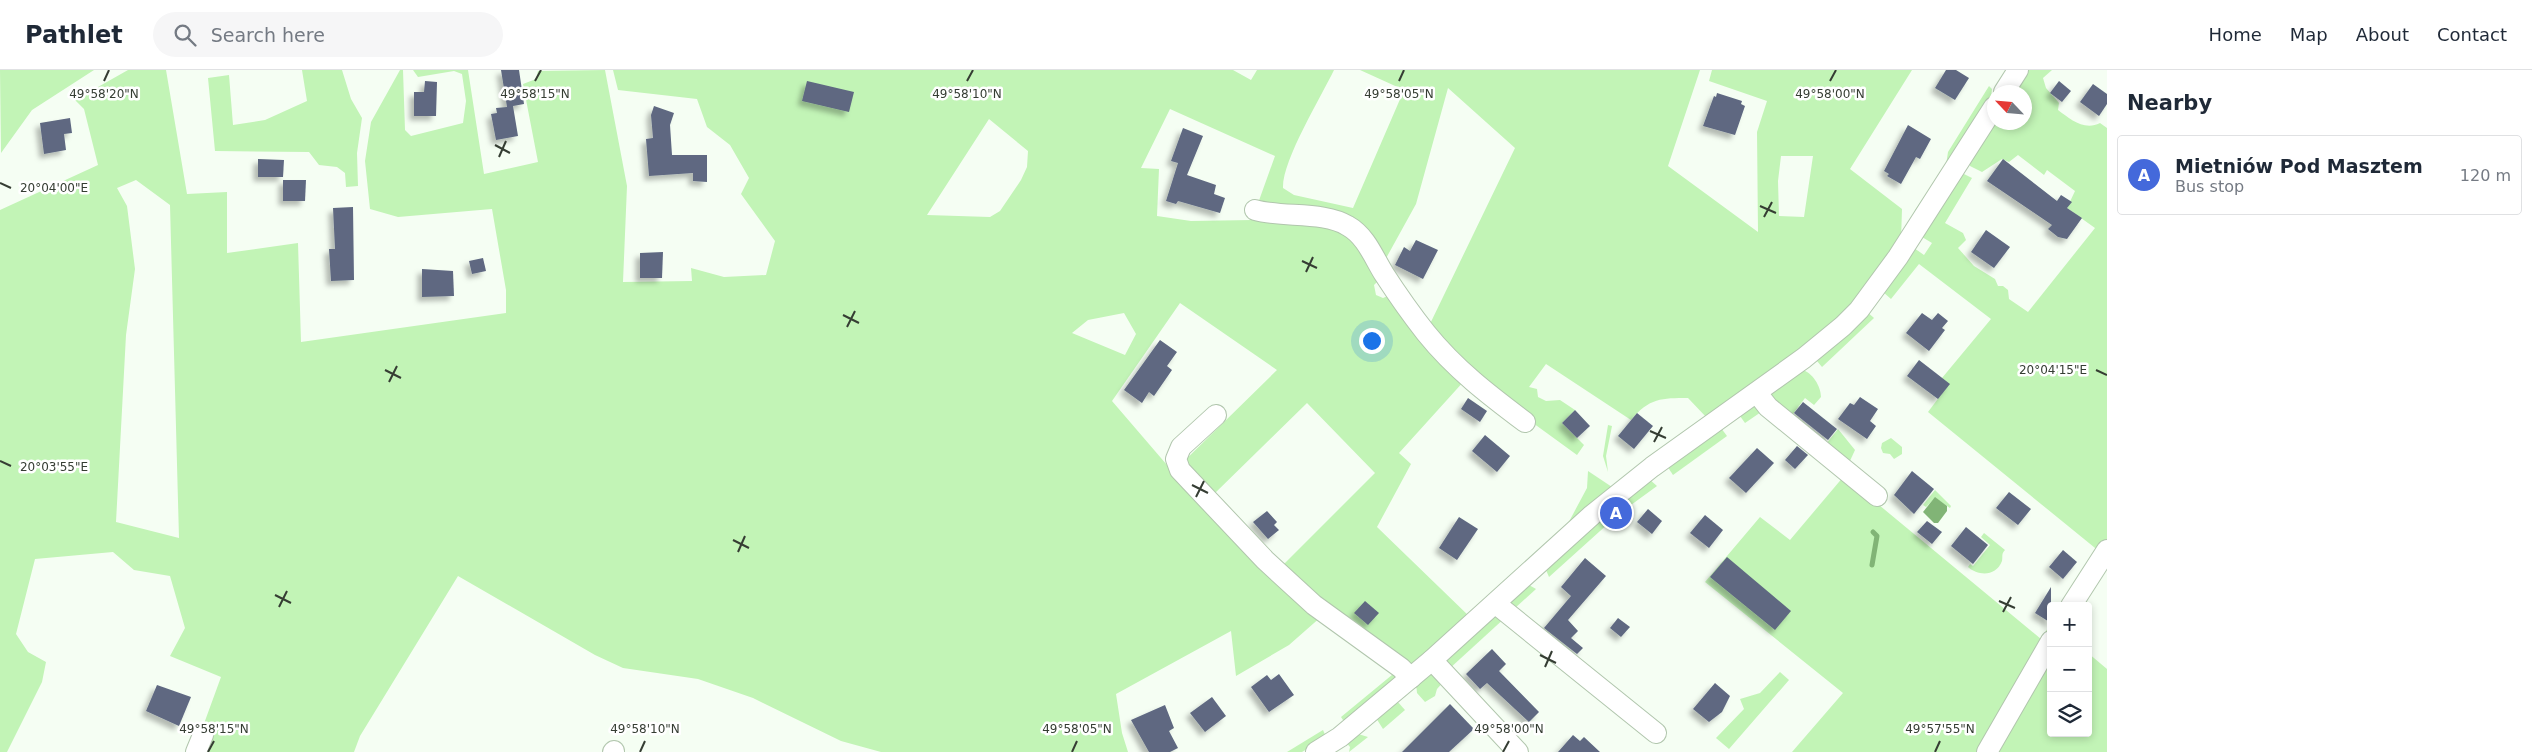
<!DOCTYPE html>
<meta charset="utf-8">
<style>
:root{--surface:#fff;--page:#f6f6f7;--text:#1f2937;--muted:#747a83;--line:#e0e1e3;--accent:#4469db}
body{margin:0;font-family:"DejaVu Sans",sans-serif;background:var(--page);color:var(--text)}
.controls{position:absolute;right:15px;bottom:15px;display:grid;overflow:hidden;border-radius:5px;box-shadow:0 2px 8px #0003}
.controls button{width:45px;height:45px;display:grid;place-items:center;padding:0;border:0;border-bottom:1px solid var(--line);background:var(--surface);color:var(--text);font:25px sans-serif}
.compass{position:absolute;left:1987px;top:15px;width:45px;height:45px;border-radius:50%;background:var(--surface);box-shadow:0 2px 8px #0003;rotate:296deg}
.you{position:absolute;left:1371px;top:270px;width:18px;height:18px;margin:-12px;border:4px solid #fff;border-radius:50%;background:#1a73e8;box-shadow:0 0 0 8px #1a73e833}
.badge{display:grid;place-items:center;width:32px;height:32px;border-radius:50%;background:var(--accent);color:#fff;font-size:16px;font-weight:700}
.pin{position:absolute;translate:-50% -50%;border:2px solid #fff;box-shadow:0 1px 5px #0006}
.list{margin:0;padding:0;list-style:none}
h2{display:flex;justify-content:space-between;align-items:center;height:65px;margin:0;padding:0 20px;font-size:21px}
h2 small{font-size:16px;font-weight:400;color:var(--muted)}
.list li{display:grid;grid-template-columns:32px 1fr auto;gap:15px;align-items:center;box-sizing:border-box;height:80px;margin:0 10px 10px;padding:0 10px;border:1px solid var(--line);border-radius:5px}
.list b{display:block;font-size:19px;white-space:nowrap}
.list p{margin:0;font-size:16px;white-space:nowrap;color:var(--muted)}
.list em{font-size:16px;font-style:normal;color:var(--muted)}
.icon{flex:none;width:28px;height:28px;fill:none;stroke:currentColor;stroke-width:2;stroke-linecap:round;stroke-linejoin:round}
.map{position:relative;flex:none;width:2107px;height:682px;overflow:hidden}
header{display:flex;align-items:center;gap:30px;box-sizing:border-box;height:70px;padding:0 25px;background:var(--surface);border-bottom:1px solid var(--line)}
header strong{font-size:24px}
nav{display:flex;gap:28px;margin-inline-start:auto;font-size:18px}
.search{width:350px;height:45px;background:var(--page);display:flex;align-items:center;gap:12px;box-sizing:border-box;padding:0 18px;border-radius:28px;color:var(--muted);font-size:19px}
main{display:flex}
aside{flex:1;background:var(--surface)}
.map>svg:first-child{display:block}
</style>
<header>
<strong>Pathlet</strong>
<div class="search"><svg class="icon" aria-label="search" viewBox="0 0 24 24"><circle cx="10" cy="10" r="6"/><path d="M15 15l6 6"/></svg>Search here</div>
<nav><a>Home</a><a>Map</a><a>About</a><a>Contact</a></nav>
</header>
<main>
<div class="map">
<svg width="2107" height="682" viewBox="0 0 2107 682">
<defs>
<filter id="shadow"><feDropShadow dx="-4.5" dy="4.5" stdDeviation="2.5" flood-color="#0004"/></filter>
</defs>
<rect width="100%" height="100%" fill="#f5fef3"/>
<g fill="#c2f4b6" fill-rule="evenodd">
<polygon points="0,0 94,0 32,40 1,83"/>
<path d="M128 0H166L187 124 227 122V183L298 173 301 272 506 243V220L492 139 398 147 370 139 365 91 371 52 400 0H403L405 60 411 66 463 53 466 31 462 4 454 1 418 7 413 0H468L484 104 538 92 523 14 536 9 538 1 605 0 627 116 623 212 692 211 691 198 724 207 766 205 775 171 741 124 749 108 730 75 707 57 697 29 618 20 613 0H1233L1251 10 1257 0H1334C1321 27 1282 91 1283 118L1294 125 1353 138 1404 20 1360 0H1700L1668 96 1758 162 1757 62 1767 31 1709 11 1712 0H1912L1850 99 1902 139 1901 170 1848 241 1812 275 1707 348 1688 328C1662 328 1649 328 1631 350L1546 294 1529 317 1537 319 1538 327 1546 331 1560 330 1575 340 1562 353 1584 375 1577 385 1474 310 1429 256 1515 78 1448 18 1416 134 1384 192 1379 210 1374 215 1376 225 1383 228 1390 225 1465 310 1399 383 1411 394 1377 457 1471 548 1399 605 1345 653 1341 647 1398 600 1322 546 1289 575 1236 606 1231 561 1116 624 1122 663 1128 682H881L841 671 753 628 698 609 623 598 595 585 458 506 360 666 354 682H196L194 681 221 607 170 586 185 558 170 506 134 500 113 482 35 489 16 564 28 582 46 592 42 612 7 682H0V140L98 95 84 39 75 30ZM1170 39 1275 86 1252 150 1191 151 1157 146 1159 99 1141 98ZM989 49 1028 81 1027 97 1021 110 1000 141 990 147 927 145ZM1781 86H1813L1804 147 1779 146 1778 111ZM136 110 170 135 179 468 116 452 126 265 135 199 127 136 117 118ZM1180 233 1277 300 1173 402 1112 331ZM1124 243 1136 264 1125 285 1072 263 1088 250ZM1307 333 1375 403 1279 499 1212 426Z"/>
<polygon points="302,0 342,0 351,29 362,48 357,83 358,116 346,117 345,103 337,97 319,95 309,82 215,81 208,8 229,5 233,55 265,50 307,31"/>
<path d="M2026 0H2052L2043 8 2046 18 2059 33 2058 40C2070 49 2084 61 2100 53L2107 58V473L2100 482 1928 342 1949 314 1942 308 1991 249 1919 194 1891 229 1883 222 1914 178 1924 185 1932 173 1922 167 1955 114 1964 104 1972 108 1945 153 1963 163 1966 170 1958 178 1974 196 1995 209 1998 216H2003L2008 220 2009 229 2028 242 2095 158 2067 138 2075 121 2047 100 2044 105 2018 85 2009 92 2002 89 1982 102 1970 96 1969 92 1994 52H2024V22H2012Z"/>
<polygon points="1989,16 1992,19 1991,27 1913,152 1915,140 1946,95 1948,82"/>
<polygon points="1866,241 1874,248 1822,297 1817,291 1819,287"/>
<path d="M1802 300C1812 302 1821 316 1821 327L1814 335 1805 328 1790 348 1769 325Z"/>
<polygon points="1757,333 1764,340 1745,353 1740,346"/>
<polygon points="1608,355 1612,356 1606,386 1608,402 1603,386"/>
<polygon points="1721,358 1727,366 1673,405 1669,399 1669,394"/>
<polygon points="1838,359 1855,380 1849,393 1826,374"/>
<polygon points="1891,368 1902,377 1902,384 1894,389 1890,384 1883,383 1881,378 1882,373"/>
<polygon points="1588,401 1612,417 1564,461 1587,418"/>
<polygon points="1844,406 2041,569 2051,553 2051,564 1982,682 1792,682 1843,623 1705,512 1760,447 1790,470"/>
<polygon points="1649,409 1657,416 1620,443 1549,507 1546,500 1548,495"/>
<polygon points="1935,420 1951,436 1950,438 1935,428 1926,437 1923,435"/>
<path d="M1984 463 2005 480C2001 484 2003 486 2002 491 1996 507 1978 506 1968 497L1970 494 1973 496 1990 475 1981 467Z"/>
<polygon points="1529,515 1536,519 1514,539 1506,533"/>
<polygon points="1499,540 1507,546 1449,599 1443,593"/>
<polygon points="2051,577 2051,663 2088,663 2088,583 2107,599 2107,682 1991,682"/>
<polygon points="1780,602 1789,610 1729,679 1716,668 1744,639 1740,629 1760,623"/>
<polygon points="1434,603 1446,609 1437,619 1435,626 1425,632 1417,623 1416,613 1427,604"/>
<polygon points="1397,631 1405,640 1383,659 1376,648"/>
<polygon points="1323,660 1326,667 1302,682 1287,682"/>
<polygon points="1355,663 1368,667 1349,682 1350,677 1345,671"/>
</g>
<polygon fill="#81b476" points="1935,427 1947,436 1947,441 1938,453 1934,453 1923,442"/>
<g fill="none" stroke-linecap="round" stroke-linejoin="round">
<polyline stroke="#81b476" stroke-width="5" points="1872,495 1877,466 1873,462"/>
</g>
<g fill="#5e6881" filter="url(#shadow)">
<polygon points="501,0 519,0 524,34 513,36 518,66 496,70 491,44 497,43 496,38 507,37"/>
<polygon points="1946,0 1956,0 1969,8 1955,30 1935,18"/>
<polygon points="425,11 437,12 436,46 414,46 414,22 424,22"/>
<polygon points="807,11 854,22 849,42 802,31"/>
<polygon points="2059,11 2071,21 2062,32 2050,23"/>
<polygon points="2093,14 2107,24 2107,34 2099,46 2080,32"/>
<polygon points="1717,23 1742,31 1741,34 1745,36 1735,65 1703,56 1714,26 1716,27"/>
<polygon points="654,36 674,43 670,55 672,85 707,85 707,112 693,111 693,103 649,106 646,69 653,68 651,45"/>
<polygon points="70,48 72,63 64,64 66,80 44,84 40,53"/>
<polygon points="1908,55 1931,69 1920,89 1916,87 1901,114 1887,106 1889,104 1884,101"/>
<polygon points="1183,58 1203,66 1187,105 1216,115 1214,124 1225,128 1220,143 1178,131 1176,134 1166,131 1178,93 1171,91"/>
<polygon points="258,89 284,90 283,107 258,107"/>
<polygon points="2003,89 2057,131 2061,125 2072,132 2067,138 2082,148 2067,169 2058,167 2048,159 2052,155 1987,111"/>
<polygon points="283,110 306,110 305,131 283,131"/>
<polygon points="353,137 354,210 331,211 329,179 335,179 333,138"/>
<polygon points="1986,160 2010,177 1994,198 1971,182"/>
<polygon points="1416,170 1438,180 1423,209 1395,195 1404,177 1410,181"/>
<polygon points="663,182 662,208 640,208 640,183"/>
<polygon points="483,188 486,201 472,204 469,191"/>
<polygon points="422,199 453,201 454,226 422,227"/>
<polygon points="1922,243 1932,250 1938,243 1948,251 1942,258 1945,260 1929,281 1906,263"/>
<polygon points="1160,270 1177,282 1167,296 1172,300 1154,326 1149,322 1142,333 1124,320"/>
<polygon points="1919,290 1950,314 1938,329 1907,306"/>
<polygon points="1860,327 1878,339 1870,351 1876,356 1867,369 1838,349 1850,333 1854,335"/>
<polygon points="1468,328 1487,341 1480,352 1461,339"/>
<polygon points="1803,332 1837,359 1828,370 1794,343"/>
<polygon points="1575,340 1590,356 1577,368 1562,353"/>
<polygon points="1637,343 1653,356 1634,379 1618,366"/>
<polygon points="1485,365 1510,386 1497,402 1472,381"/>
<polygon points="1797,376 1808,385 1795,399 1785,390"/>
<polygon points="1757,378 1774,393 1746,423 1729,408"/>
<polygon points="1912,401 1934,419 1914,444 1894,425"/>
<polygon points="2009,422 2031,439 2018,455 1996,438"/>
<polygon points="1648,439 1662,451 1652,464 1637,452"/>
<polygon points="1267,441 1277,452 1274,455 1279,460 1268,469 1253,452"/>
<polygon points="1705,445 1723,460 1709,478 1690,463"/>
<polygon points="1459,447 1478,459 1457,490 1439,478"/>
<polygon points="1927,451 1942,462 1932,474 1917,462"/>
<polygon points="1966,457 1988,475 1973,494 1951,476"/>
<polygon points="2063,480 2077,492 2063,509 2049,497"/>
<polygon points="1727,487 1791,541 1775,560 1710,507"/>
<polygon points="1585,488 1606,506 1568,550 1578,561 1571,568 1583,578 1577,584 1544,558 1571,526 1561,517"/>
<polygon points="2051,517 2051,553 2035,543"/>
<polygon points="1365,531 1379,543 1368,555 1354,543"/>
<polygon points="1618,548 1630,557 1621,567 1610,558"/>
<polygon points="1492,579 1506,594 1499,601 1539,642 1529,652 1487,613 1480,619 1466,604"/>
<polygon points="1279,604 1294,625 1269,642 1251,617 1267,605 1271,610"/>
<polygon points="1715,613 1730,626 1722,642 1709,652 1693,639"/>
<polygon points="157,615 191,627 179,656 146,641"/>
<polygon points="1212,627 1226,646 1205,662 1190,643"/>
<polygon points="1450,634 1474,659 1449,682 1402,682"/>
<polygon points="1165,635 1174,658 1169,661 1178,678 1170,682 1149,682 1131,650"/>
<polygon points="1573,665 1580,671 1584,667 1600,682 1558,682"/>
</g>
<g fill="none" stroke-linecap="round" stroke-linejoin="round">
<defs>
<g id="minor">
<polyline points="2004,22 2018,0"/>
<path d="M1255 140C1283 148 1324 141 1348 156 1366 166 1374 188 1384 204 1397 224 1411 244 1426 263 1455 299 1489 325 1525 352"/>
<polyline points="1757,323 1768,337 1877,426"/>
<polyline points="1216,345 1181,377 1176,389 1180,400 1265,490 1314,535 1401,598 1411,608"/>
<polyline points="1496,534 1656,663"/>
<polyline points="2071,536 2107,480"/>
<polyline points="1432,590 1518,682"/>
<polyline points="196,682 203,665"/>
<polyline points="613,682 614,681"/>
<polyline points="1316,682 1340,667 1432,590 1592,445 1652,397 1804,288 1843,256 1859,240 1898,187 1994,37"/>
<polyline points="1987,682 2051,571"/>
</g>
</defs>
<use href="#minor" stroke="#b1c6ad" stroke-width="22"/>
<use href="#minor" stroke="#fff" stroke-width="20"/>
</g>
<path fill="none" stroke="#353d33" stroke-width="2" d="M104 11 109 0M535 11 541 0M967 11 973 0M1399 11 1404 0M1830 11 1836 0M495 75 510 83M499 87 506 71M0 113 11 118M1760 136 1776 143M1764 147 1772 132M1302 191 1317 198M1306 202 1313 187M843 245 859 253M847 257 855 241M385 300 401 308M2096 300 2107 305M389 312 397 296M1650 361 1666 368M1654 372 1662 357M0 391 11 396M1192 415 1208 423M1196 427 1204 411M733 470 749 478M738 482 745 466M275 525 291 533M1999 531 2015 538M279 537 287 521M2003 542 2011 527M1540 585 1556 593M1545 597 1552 581M208 682 214 671M640 682 645 671M1072 682 1077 671M1503 682 1509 671M1935 682 1940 671"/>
<g font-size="12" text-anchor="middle" fill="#353d33" stroke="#fff" stroke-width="5" stroke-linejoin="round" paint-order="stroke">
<text x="104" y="28">49°58'20"N</text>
<text x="535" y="28">49°58'15"N</text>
<text x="967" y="28">49°58'10"N</text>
<text x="1399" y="28">49°58'05"N</text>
<text x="1830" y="28">49°58'00"N</text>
<text x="54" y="122">20°04'00"E</text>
<text x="2053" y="304">20°04'15"E</text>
<text x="54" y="401">20°03'55"E</text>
<text x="214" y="663">49°58'15"N</text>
<text x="645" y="663">49°58'10"N</text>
<text x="1077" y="663">49°58'05"N</text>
<text x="1509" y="663">49°58'00"N</text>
<text x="1940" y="663">49°57'55"N</text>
</g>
</svg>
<div class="controls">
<button>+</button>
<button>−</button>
<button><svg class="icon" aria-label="layers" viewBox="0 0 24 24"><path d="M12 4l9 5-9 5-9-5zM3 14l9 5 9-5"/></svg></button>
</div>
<svg class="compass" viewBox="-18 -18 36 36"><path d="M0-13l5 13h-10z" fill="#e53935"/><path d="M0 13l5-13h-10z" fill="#747a83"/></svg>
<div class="you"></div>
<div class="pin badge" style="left:1616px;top:443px">A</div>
</div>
<aside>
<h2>Nearby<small></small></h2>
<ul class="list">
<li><span class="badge">A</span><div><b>Mietniów Pod Masztem</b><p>Bus stop</p></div><em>120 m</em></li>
</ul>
</aside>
</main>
